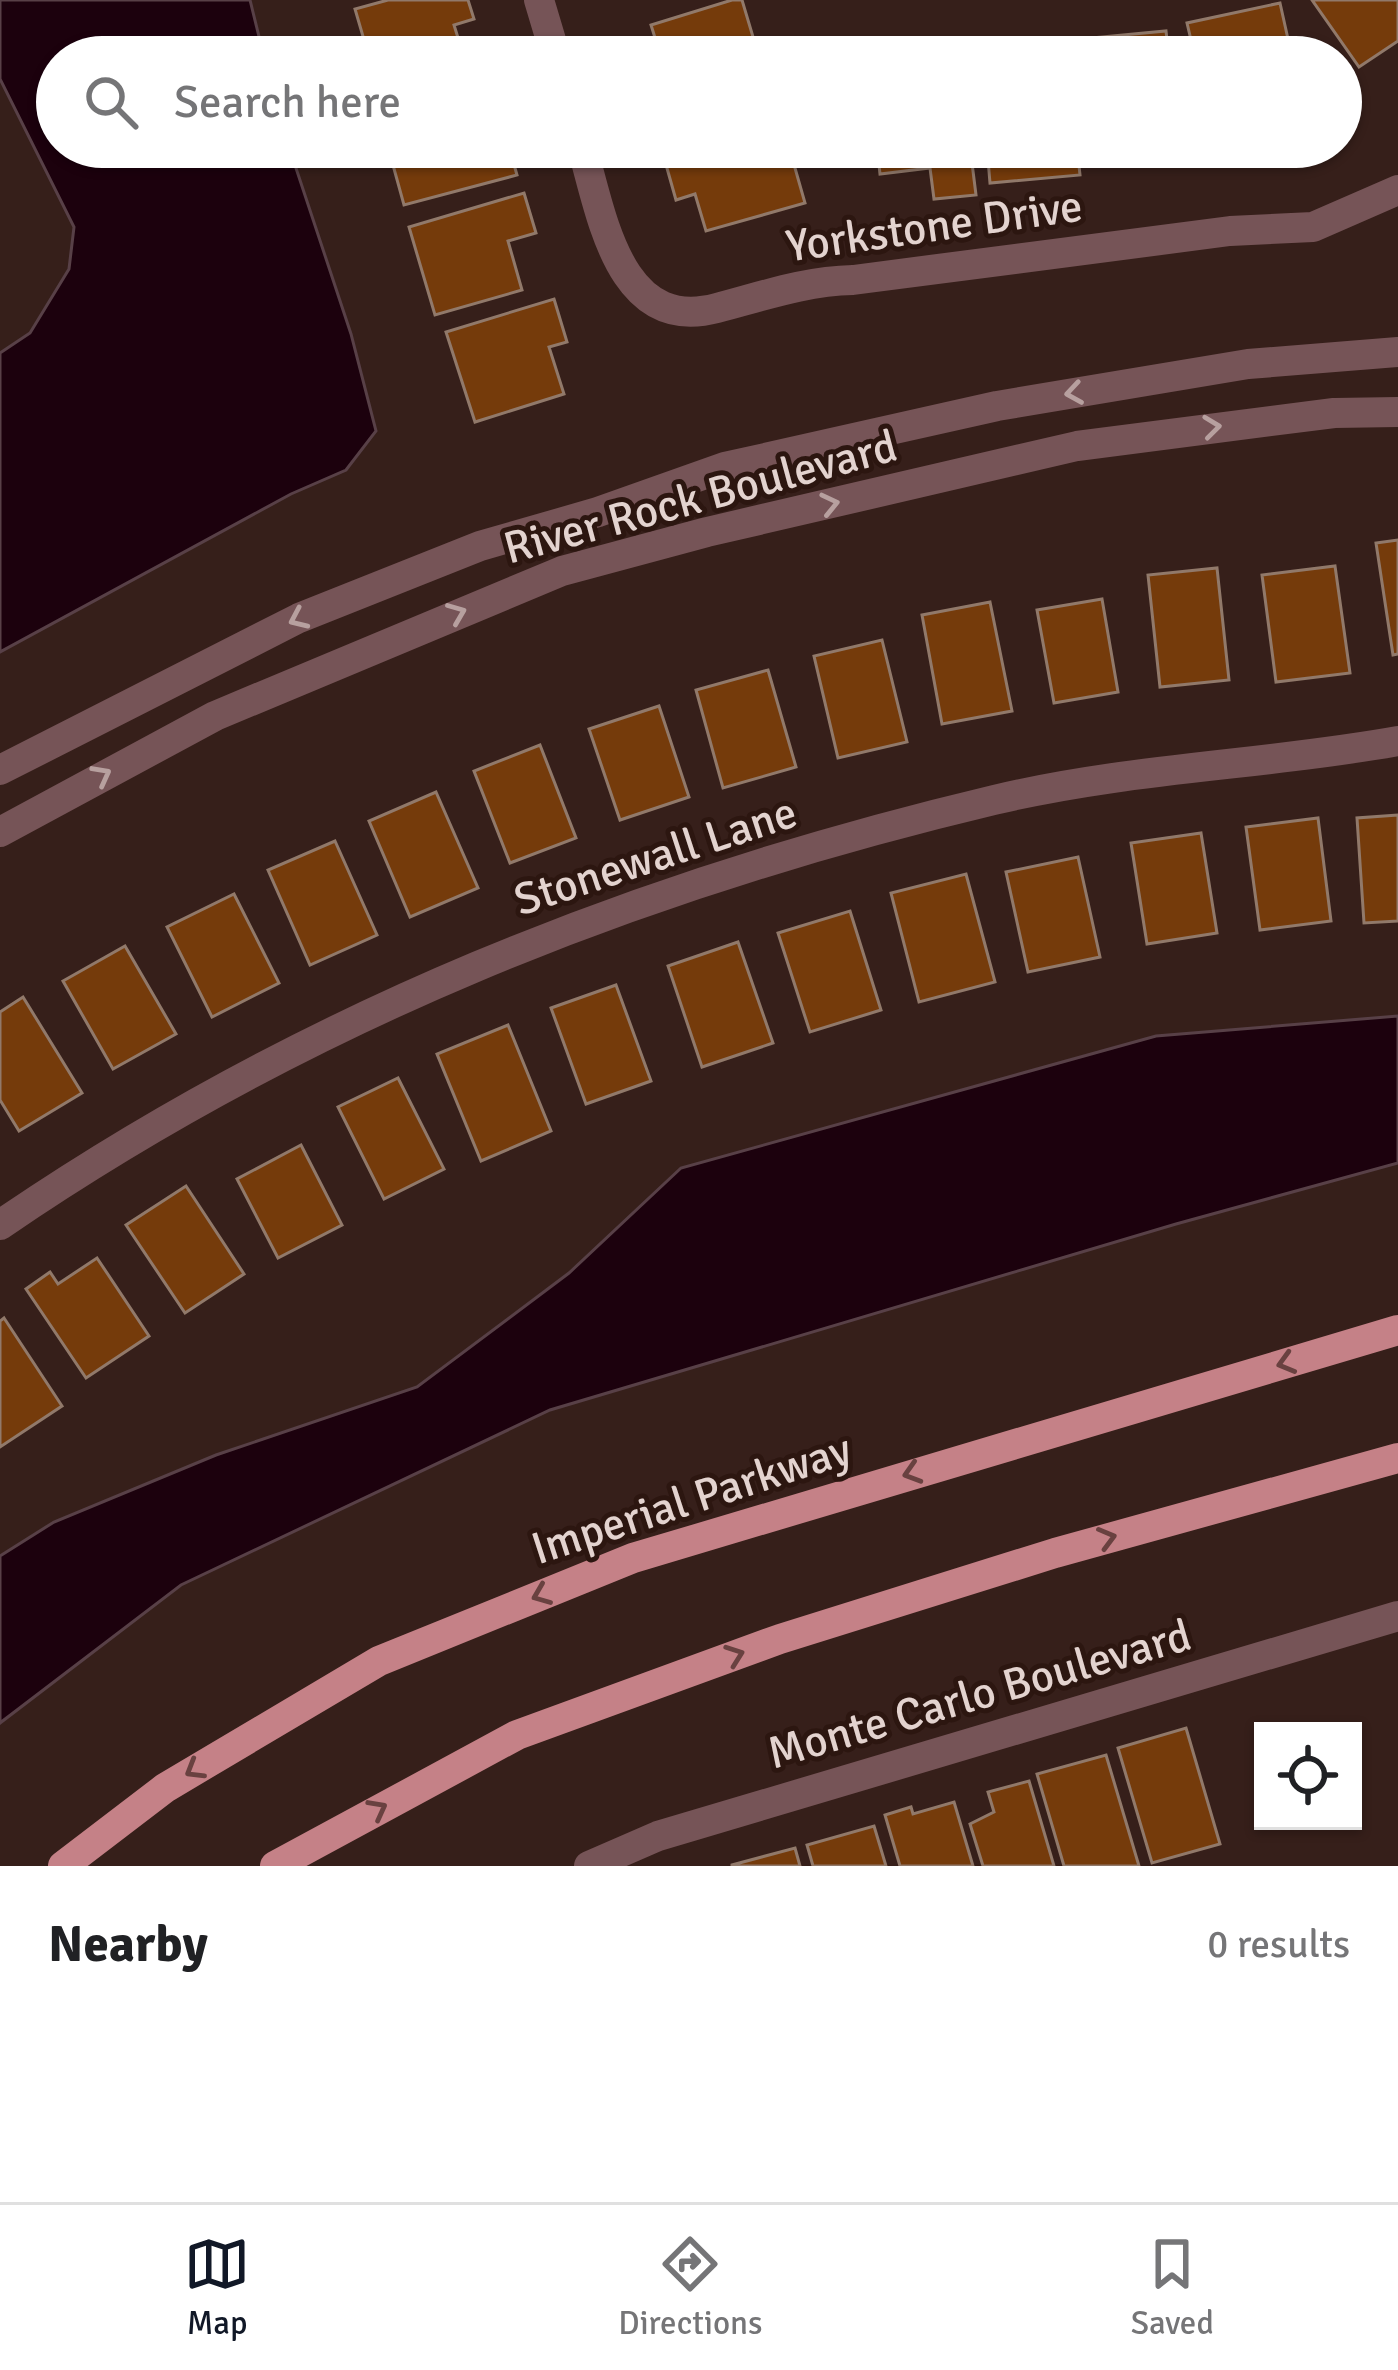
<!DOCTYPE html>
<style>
:root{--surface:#fff;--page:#f6f6f6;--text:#202124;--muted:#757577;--line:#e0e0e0;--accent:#111827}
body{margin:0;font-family:Signika,sans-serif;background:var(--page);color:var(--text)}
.controls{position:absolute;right:36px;bottom:36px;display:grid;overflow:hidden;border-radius:0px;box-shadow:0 3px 9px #0004}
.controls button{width:108px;height:108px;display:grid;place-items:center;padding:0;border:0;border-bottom:3px solid var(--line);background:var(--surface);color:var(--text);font:60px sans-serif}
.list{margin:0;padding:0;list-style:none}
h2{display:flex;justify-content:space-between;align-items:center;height:156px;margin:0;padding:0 48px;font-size:51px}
h2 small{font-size:39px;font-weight:400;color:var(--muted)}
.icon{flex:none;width:66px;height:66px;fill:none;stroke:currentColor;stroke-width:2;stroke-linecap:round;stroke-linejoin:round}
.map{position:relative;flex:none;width:1398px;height:1866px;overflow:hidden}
.search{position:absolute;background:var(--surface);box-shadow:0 3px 9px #0004;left:36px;right:36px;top:36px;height:132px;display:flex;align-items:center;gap:30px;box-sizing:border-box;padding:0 42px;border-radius:66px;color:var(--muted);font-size:45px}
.sheet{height:336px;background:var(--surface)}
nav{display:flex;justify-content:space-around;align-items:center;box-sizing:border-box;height:168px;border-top:3px solid var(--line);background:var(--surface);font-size:33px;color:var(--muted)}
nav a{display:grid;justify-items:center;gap:6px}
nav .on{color:var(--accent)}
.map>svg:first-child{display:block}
</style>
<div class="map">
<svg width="1398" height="1866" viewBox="0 0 1398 1866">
<rect width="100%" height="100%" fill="#361f1a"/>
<g fill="#1c010d" stroke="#584047" stroke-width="3">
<polygon points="0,0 250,0 264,57 57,57 57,147 289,147 351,334 376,431 346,470 291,494 0,652 0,353 30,333 69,269 74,227 0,79"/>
<polygon points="1398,1016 1398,1163 1176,1224 550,1410 181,1585 0,1723 0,1556 54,1522 216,1455 417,1387 569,1273 681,1168 1156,1036"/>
</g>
<g fill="#753b0b" stroke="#91796a" stroke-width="3">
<polygon points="388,0 468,0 474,19 454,25 464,57 369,57 355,9"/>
<polygon points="732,0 742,0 759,57 661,57 651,25"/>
<polygon points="1312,0 1398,0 1398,41 1359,67"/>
<polygon points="1280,3 1292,57 1195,57 1187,23"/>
<polygon points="1166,31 1169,57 1082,57 1080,39"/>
<polygon points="388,147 509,147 517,175 404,205"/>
<polygon points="661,147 789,147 805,203 706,231 695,194 676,200"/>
<polygon points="877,147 970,147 976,195 934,199 930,168 880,174"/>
<polygon points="987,147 1077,147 1080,175 990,183"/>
<polygon points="1091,147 1178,147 1179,154 1093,163"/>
<polygon points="524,193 536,233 508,241 522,290 435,315 409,227"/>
<polygon points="554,299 567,342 549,347 564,394 475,422 446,332"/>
<polygon points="1398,540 1398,654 1393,655 1376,543"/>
<polygon points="1335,566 1350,673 1276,682 1262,575"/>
<polygon points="1217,568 1229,680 1160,687 1148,575"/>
<polygon points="1102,599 1118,692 1054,703 1037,610"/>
<polygon points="990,602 1012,711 942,724 922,615"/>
<polygon points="882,640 907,742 838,758 814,656"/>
<polygon points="768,670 796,767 723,788 696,690"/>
<polygon points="659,706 689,797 620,820 589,729"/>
<polygon points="540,745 576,838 510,863 474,771"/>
<polygon points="436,792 478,888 410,917 369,821"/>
<polygon points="1398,815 1398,921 1364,923 1357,818"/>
<polygon points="1318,818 1331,921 1260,930 1246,827"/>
<polygon points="1201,833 1217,933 1147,944 1131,843"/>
<polygon points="335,841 377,935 310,965 268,870"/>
<polygon points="1078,857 1100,957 1028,972 1006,872"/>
<polygon points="966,874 995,982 919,1002 891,893"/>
<polygon points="234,894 279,983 212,1017 167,927"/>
<polygon points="850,911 881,1010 810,1032 778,933"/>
<polygon points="738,942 773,1043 702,1067 668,966"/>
<polygon points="125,946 176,1034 113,1069 63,981"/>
<polygon points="616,985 651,1081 586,1104 551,1008"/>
<polygon points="23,997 82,1093 19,1131 0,1100 0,1012"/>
<polygon points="508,1025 551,1131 481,1161 437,1054"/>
<polygon points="398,1078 444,1169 384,1199 338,1107"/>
<polygon points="301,1145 342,1225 278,1258 237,1179"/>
<polygon points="186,1186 244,1274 185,1313 126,1225"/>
<polygon points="97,1258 149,1336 86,1378 26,1289 50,1272 58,1284"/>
<polygon points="4,1318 62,1406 0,1447 0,1321"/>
<polygon points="1186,1728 1220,1844 1152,1863 1118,1748"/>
<polygon points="1106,1755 1139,1866 1064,1866 1037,1774"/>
<polygon points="1029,1781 1054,1866 983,1866 970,1824 994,1812 988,1792"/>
<polygon points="954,1802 973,1866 900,1866 885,1815 911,1807 913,1814"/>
<polygon points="874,1826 886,1866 813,1866 807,1845"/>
<polygon points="795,1848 800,1866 732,1866 732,1865"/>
</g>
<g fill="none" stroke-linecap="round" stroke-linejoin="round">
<g stroke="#765457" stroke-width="30">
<polyline points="539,0 556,57"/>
<path d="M582 147C602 216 619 334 717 308 763 296 805 281 853 280L1230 231 1313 227 1398 190"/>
<polyline points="0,770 299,618 480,546 598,512 725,467 997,406 1248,364 1398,352"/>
<polyline points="0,832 215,716 562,571 707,532 1077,446 1334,413 1398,412"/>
<path d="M0 1225C304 1017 637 885 994 800 1127 768 1265 765 1398 741"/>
<polyline points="589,1866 658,1836 1398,1616"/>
</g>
<g stroke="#c58187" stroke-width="30">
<polyline points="63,1866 165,1788 379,1661 633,1558 1398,1330"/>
<polyline points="275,1866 517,1735 780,1639 1055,1553 1398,1458"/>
</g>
</g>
<defs><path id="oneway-chevron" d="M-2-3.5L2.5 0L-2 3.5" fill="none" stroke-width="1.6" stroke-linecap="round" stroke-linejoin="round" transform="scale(3)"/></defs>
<g stroke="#b7a09f">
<use href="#oneway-chevron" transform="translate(1074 393) rotate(171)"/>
<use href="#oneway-chevron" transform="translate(1212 427) rotate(-7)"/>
<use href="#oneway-chevron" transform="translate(830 504) rotate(-13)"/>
<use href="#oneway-chevron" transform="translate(457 613) rotate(-22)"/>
<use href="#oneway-chevron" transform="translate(298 619) rotate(156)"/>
<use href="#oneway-chevron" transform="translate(102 775) rotate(-28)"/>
</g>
<g stroke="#694140">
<use href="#oneway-chevron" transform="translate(1286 1363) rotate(164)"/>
<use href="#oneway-chevron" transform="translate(912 1473) rotate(163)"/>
<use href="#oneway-chevron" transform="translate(1107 1538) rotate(-15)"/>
<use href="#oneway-chevron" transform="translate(541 1595) rotate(158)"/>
<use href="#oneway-chevron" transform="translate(735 1655) rotate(-20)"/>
<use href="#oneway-chevron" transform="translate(194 1770) rotate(149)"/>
<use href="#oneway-chevron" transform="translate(378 1809) rotate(-28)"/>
</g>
<g text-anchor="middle" stroke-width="10" stroke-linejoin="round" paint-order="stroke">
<g font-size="45" fill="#e3d3cf" stroke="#2c1610">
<text transform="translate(934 225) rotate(-8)" y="16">Yorkstone Drive</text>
<text transform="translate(700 496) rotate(-15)" y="16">River Rock Boulevard</text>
<text transform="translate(655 855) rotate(-18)" y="16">Stonewall Lane</text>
<text transform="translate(691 1498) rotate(-18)" y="16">Imperial Parkway</text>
<text transform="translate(979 1693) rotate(-16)" y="16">Monte Carlo Boulevard</text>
</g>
</g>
</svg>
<div class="controls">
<button><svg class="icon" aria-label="locate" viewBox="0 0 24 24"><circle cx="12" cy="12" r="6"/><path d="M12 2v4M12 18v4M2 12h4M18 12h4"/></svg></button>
</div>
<div class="search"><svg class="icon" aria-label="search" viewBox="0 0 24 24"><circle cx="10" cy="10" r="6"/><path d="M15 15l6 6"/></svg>Search here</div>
</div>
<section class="sheet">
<h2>Nearby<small>0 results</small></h2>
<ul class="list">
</ul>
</section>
<nav>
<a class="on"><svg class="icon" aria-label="map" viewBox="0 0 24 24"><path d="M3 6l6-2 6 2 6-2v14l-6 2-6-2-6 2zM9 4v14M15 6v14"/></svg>Map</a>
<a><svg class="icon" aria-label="directions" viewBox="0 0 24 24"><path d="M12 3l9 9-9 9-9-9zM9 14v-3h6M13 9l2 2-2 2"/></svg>Directions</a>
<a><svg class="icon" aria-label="saved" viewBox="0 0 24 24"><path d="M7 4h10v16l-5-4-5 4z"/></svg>Saved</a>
</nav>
